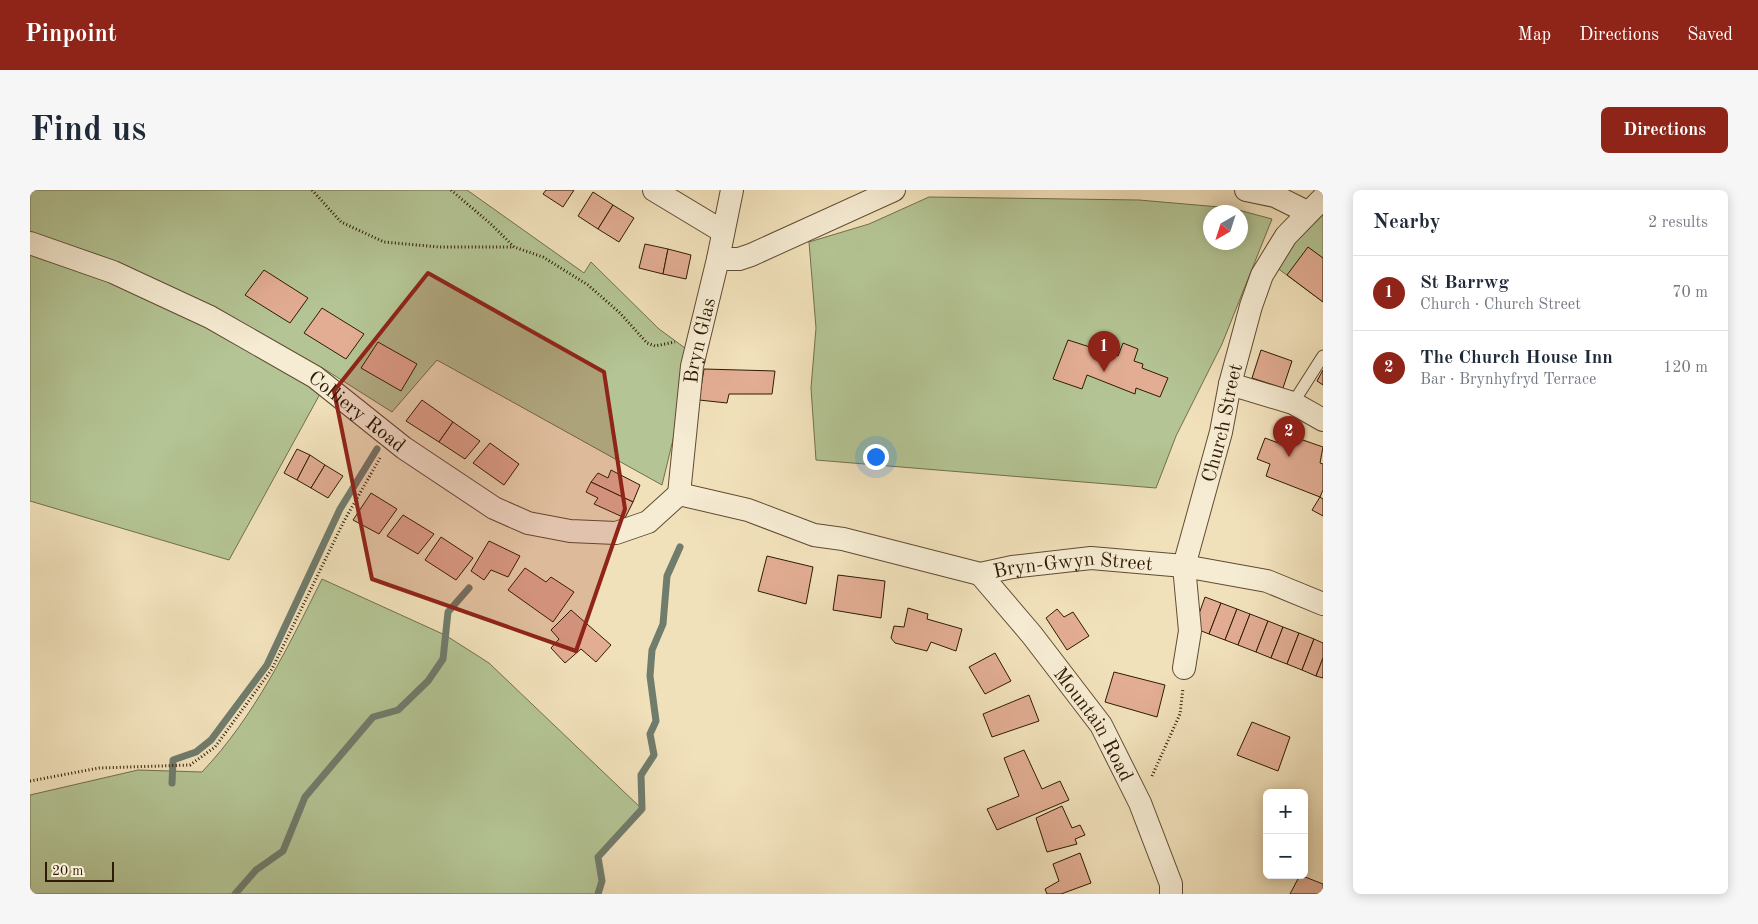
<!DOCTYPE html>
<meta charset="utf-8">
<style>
:root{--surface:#fff;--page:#f6f6f7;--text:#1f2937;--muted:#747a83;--line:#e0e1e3;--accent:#8f2418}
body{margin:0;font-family:"Old Standard TT",serif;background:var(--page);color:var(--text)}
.controls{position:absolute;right:15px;bottom:15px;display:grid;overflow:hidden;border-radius:8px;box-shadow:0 2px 12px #0003}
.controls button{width:45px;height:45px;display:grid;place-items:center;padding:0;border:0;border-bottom:1px solid var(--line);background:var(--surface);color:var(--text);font:25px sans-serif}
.compass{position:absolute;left:1173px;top:15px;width:45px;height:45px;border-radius:50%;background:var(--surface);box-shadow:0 2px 12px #0003;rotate:219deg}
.scale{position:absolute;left:15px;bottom:12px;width:69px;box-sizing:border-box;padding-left:5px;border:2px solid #2f1a05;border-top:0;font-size:14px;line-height:18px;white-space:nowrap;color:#2f1a05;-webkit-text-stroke:4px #f6ecd3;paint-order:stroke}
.you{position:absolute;left:845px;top:266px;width:18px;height:18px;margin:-12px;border:4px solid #fff;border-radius:50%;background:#1a73e8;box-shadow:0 0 0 8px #1a73e833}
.badge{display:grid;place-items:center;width:32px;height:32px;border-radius:50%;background:var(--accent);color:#fff;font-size:16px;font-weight:700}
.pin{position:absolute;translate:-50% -41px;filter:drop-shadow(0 1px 2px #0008)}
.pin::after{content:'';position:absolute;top:26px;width:18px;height:15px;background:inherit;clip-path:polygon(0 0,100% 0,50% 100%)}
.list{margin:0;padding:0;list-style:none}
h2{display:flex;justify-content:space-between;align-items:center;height:65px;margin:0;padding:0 20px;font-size:21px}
h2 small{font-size:16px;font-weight:400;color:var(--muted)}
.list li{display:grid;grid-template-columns:32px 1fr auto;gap:15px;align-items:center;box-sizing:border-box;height:75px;padding:0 20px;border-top:1px solid var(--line)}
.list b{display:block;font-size:19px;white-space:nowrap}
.list p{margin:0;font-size:16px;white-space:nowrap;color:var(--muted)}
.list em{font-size:16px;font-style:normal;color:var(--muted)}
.map{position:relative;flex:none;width:1293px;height:704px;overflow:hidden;border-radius:8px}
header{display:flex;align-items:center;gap:30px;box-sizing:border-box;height:70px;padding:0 25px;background:var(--accent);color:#fff}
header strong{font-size:24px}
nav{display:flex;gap:28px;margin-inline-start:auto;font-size:18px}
.intro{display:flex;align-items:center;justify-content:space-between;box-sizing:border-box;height:120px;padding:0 30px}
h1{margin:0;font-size:35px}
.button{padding:12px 22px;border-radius:8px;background:var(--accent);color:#fff;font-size:18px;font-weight:700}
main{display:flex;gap:30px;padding:0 30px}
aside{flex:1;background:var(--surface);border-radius:8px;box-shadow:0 2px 12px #0003}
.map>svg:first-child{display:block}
</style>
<header>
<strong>Pinpoint</strong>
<nav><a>Map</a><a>Directions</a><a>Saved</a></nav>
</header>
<div class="intro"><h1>Find us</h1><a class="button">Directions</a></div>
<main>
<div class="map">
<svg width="1293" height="704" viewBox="0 0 1293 704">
<rect width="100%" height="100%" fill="#f1e1bb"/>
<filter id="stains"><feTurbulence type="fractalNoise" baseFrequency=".004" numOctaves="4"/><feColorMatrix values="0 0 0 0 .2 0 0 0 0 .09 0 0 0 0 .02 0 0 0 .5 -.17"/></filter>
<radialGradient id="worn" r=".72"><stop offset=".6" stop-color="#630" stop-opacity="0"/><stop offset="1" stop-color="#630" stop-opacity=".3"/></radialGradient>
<g fill="#b4c494" stroke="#726f4c" fill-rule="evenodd">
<polygon points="0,0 437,0 554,83 561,72 629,139 655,158 649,225 632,295 407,170 362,222 291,177 285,187 290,204 199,370 0,311"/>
<path d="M899 7 1109 10 1201 18 1242 29 1192 154 1146 246 1126 298 786 270 781 198 786 138 779 52 839 34ZM1180 22H1210V52H1180Z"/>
<polygon points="1293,24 1293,112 1246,77 1266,50"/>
<path d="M292 389 415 445 459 473 612 619 568 667 572 691 568 704H0V605L108 580 172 582C225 526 258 457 292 389Z"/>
</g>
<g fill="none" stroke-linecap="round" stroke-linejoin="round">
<g stroke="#707c6c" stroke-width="7">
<polyline points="142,593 143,570 166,562 181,550 237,475 310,319 347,259"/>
<polyline points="205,704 226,680 253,661 275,607 343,527 368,520 398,491 413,469 418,422 439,398"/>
<polyline points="568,704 572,691 568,667 612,619 611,585 624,565 620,544 626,531 620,486 622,460 633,434 637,386 650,357"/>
</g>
</g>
<g fill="#e2ad93" stroke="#2f1a05">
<polygon points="516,0 544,0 533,17 513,4"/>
<polygon points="563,2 583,15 568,39 548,26"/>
<polygon points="583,15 604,28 589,52 568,39"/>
<polygon points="615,54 638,59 633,84 609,78"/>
<polygon points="1278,57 1293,68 1293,112 1257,85"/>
<polygon points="638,59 661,65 656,89 633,84"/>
<polygon points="234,80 278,108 260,133 215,105"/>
<polygon points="292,118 334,144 316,169 274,143"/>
<polygon points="1038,150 1088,166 1093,153 1108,159 1104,171 1113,174 1112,178 1138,188 1130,207 1106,198 1105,204 1057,185 1052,199 1023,189"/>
<polygon points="348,152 387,174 371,201 331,178"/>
<polygon points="1231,160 1262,171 1253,198 1222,188"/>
<polygon points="674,179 745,181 742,204 699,204 697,213 669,210"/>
<polygon points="1293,180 1293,195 1287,191"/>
<polygon points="392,210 423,232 409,252 376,231"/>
<polygon points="423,232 450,251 435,269 409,252"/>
<polygon points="1259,232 1274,238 1270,249 1293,257 1290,273 1293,274 1293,300 1290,307 1236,286 1240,274 1227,269 1235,248 1251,254"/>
<polygon points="460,253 489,274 474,295 443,273"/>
<polygon points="267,259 280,265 267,290 254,283"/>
<polygon points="280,265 295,275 281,298 267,290"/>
<polygon points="295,275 313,286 298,308 281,298"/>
<polygon points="581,280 610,295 603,312 561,292 568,283 578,288"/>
<polygon points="561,292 603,312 595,328 564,314 568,308 556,302"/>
<polygon points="341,303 367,319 349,344 323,330"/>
<polygon points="1290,307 1293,309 1293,326 1282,320"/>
<polygon points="373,325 404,344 388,364 357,346"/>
<polygon points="411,347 443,368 426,390 395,370"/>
<polygon points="459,351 490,366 478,387 461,380 454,390 441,381"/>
<polygon points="737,366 783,377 776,414 728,401"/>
<polygon points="495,378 516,392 521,387 544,402 523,432 478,400"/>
<polygon points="808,385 855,391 851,428 803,420"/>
<polygon points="1175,407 1191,413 1179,444 1164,438"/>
<polygon points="1191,413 1207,419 1195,450 1179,444"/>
<polygon points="878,418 898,424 897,429 932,439 926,461 901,452 897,461 865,453 861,448 864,436 874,437"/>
<polygon points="1027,419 1034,427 1043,422 1059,446 1037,460 1016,428"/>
<polygon points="1207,419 1220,424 1208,455 1195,450"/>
<polygon points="541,420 581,455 566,472 551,459 535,473 521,458 529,449 521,440"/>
<polygon points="1220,424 1238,431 1226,462 1208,455"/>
<polygon points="1238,431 1253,437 1241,468 1226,462"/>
<polygon points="1253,437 1269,443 1257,474 1241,468"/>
<polygon points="1269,443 1284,449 1272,480 1257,474"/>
<polygon points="1284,449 1293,453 1293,468 1286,486 1272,480"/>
<polygon points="965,463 981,491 955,504 939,477"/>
<polygon points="1293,468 1293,488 1286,486"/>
<polygon points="1084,482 1135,495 1127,527 1075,512"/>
<polygon points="999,505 1009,531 962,547 953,524"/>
<polygon points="1222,532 1260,547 1248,581 1207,565"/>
<polygon points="994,560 1012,599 1030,591 1039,610 967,640 957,619 989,606 974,568"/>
<polygon points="1032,616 1042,638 1050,635 1055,645 1045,649 1047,654 1017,662 1006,628"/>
<polygon points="1050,663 1061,693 1031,704 1017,704 1015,699 1029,691 1023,674"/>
<polygon points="1270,685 1293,694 1293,704 1260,704"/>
</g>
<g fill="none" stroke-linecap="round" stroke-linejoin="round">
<defs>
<polyline id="service" points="1263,213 1293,166"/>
<g id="minor">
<polyline points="624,0 692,41"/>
<polyline points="1216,0 1245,6 1277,22"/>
<path id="s1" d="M0 53 83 82 180 127 285 187 374 258 464 318 498 333 540 341 586 343 618 332 649 304"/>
<polyline points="688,69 709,69 721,65 864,0"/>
<polyline points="1200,194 1263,213 1293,230"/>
<path id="s2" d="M649 304 718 320 784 345 813 349 950 384 982 377 1061 368 1154 376 1237 391 1293 414"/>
<path id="s3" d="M649 304 662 176 688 69 702 0"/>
<path id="s4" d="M950 384 1002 445 1071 535 1110 613 1141 694V704"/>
<path id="s5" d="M1154 478 1160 441 1154 376 1191 242 1200 194 1221 116 1232 85 1256 46 1293 8"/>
</g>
</defs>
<use href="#service" stroke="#604c32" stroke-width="13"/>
<use href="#minor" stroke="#604c32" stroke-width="24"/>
<g stroke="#2f1a05" stroke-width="3" stroke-dasharray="1 2.5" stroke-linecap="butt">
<polyline points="282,0 311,32 354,52 409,57 484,57"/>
<polyline points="421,0 462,35 484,57 513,67 558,95 590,123 617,153 625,156 645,152"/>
<polyline points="1122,586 1150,524 1153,498"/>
<polyline points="0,591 69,578 160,575 185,557 242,479 314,331 350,268"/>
</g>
<use href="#service" stroke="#f6ecd3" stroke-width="11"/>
<use href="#minor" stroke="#f6ecd3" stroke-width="22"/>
</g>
<path fill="#8f2418" fill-opacity="0.2" stroke="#8f2418" stroke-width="4" stroke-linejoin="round" d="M398 83 574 182 595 319 546 461 342 389 304 201Z"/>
<g text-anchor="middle" stroke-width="4" stroke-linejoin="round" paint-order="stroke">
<g font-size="20" fill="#2f1a05" stroke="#f6ecd3">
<text dy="7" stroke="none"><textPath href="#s3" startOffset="155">Bryn Glas</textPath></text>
<text dy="7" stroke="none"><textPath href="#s1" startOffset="370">Colliery Road</textPath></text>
<text dy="7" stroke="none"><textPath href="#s5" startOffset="251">Church Street</textPath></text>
<text dy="7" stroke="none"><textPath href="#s2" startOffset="406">Bryn-Gwyn Street</textPath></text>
<text dy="7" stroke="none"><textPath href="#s4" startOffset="189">Mountain Road</textPath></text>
</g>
</g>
<rect width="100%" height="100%" filter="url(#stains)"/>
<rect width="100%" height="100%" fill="url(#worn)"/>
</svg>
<div class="controls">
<button>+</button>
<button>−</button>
</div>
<svg class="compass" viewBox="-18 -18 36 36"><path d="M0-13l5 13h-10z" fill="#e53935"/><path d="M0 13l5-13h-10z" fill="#747a83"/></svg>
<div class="scale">20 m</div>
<div class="you"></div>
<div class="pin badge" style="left:1074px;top:182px">1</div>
<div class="pin badge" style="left:1259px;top:267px">2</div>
</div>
<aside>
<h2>Nearby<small>2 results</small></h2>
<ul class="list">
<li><span class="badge">1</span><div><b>St Barrwg</b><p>Church · Church Street</p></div><em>70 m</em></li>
<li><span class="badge">2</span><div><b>The Church House Inn</b><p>Bar · Brynhyfryd Terrace</p></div><em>120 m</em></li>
</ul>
</aside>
</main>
